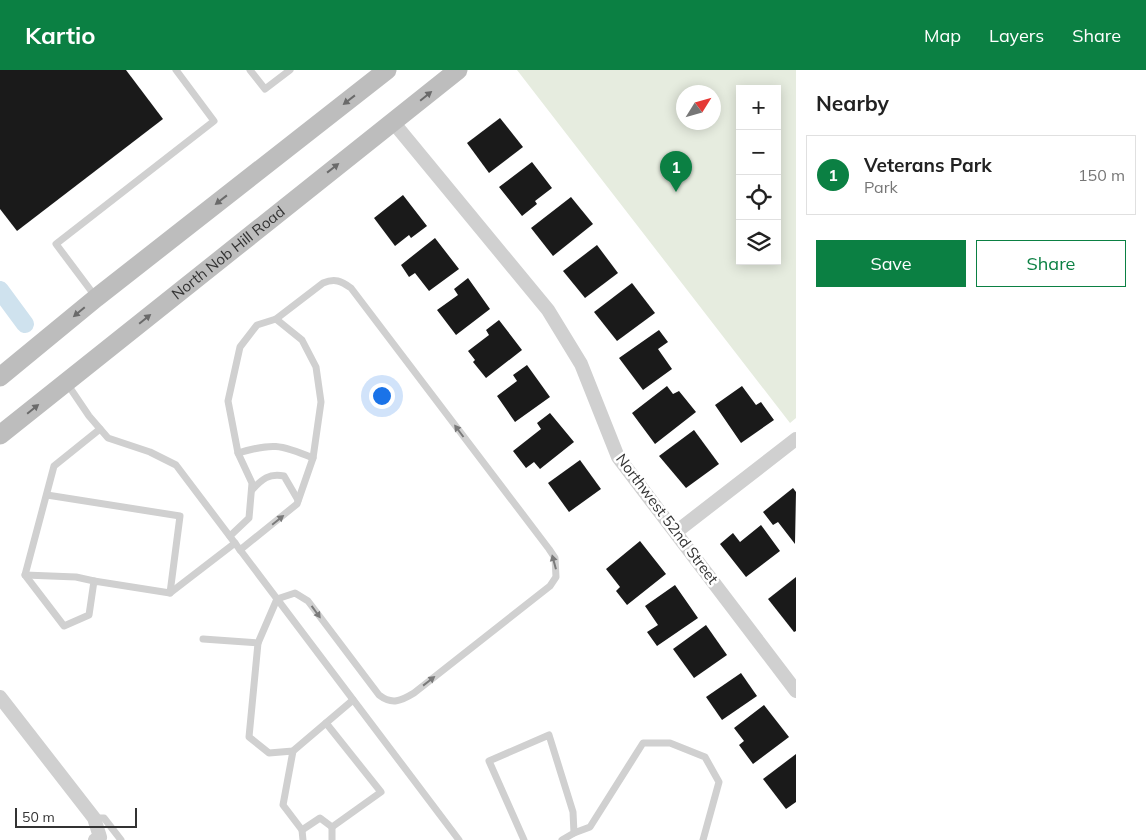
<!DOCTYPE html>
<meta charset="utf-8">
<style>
:root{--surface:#fff;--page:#f2f2f2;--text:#222;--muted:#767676;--line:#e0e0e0;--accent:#0b8043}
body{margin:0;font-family:Mulish,sans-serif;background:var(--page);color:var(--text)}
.controls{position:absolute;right:15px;top:15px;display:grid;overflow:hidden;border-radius:0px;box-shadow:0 2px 12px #0003}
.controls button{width:45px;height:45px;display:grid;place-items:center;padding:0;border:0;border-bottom:1px solid var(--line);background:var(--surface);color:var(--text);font:25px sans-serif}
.compass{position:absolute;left:676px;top:15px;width:45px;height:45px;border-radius:50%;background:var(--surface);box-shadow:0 2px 12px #0003;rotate:53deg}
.scale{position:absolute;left:15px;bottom:12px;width:122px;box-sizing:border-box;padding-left:5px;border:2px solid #333;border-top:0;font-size:14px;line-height:18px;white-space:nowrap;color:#333;-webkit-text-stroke:4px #fff;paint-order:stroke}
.you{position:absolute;left:381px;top:325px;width:18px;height:18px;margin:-12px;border:4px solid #fff;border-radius:50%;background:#1a73e8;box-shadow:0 0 0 8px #1a73e833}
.badge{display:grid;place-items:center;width:32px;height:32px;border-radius:50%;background:var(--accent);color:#fff;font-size:16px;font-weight:700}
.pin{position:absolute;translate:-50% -41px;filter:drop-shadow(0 1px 2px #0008)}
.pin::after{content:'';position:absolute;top:26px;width:18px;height:15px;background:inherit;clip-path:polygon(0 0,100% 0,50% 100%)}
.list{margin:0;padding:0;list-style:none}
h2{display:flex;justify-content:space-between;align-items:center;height:65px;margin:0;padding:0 20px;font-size:21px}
h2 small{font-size:16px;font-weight:400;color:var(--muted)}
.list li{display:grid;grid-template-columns:32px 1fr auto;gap:15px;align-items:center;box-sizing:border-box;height:80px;margin:0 10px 10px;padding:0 10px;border:1px solid var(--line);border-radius:0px}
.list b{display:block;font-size:19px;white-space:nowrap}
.list p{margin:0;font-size:16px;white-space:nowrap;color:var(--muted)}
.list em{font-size:16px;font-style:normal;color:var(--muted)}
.actions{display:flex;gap:10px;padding:15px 20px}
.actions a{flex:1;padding:11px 0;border:1px solid var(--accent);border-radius:0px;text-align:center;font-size:18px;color:var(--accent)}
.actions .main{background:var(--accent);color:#fff}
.icon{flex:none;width:28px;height:28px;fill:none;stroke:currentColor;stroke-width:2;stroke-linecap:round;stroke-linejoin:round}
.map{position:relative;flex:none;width:796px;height:770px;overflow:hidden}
header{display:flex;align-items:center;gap:30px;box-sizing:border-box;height:70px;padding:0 25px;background:var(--accent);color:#fff}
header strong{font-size:24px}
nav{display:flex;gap:28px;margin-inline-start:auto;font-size:18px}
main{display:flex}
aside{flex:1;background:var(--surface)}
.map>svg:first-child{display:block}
</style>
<header>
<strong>Kartio</strong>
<nav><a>Map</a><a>Layers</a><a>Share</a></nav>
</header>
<main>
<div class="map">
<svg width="796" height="770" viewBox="0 0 796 770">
<rect width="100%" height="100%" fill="#fff"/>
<path fill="#e6ecdf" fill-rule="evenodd" d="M517 0H796V348L790 353ZM740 19H777V191H740ZM684 22H714V52H684Z"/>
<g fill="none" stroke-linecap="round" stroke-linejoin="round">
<polyline stroke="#cfe2ee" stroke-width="18" points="0,220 25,254"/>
</g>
<g fill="#1a1a1a">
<polygon points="0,0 126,0 163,49 17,161 0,139"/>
<polygon points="500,48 523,77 489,103 467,73"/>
<polygon points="532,92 552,118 535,131 537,134 522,146 499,117"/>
<polygon points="403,125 427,156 411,168 409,165 395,176 374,148"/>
<polygon points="571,127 593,154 553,186 531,158"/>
<polygon points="435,168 459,199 429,221 415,203 409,207 401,195"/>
<polygon points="597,175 618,203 585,228 563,201"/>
<polygon points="468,208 490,239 456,265 437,240 458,225 454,219"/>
<polygon points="632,213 655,243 617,271 594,242"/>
<polygon points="499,250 522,280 486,308 473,292 475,290 468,281 489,265 486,260"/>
<polygon points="659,260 668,272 658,279 672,299 643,320 619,288"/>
<polygon points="527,295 550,327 515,352 497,326 517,311 513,305"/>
<polygon points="667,316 673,324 679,321 696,342 655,374 632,343"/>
<polygon points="742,316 756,335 761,332 774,350 741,373 715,335"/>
<polygon points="550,343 574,372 540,399 534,392 526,398 513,381 541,359 537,353"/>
<polygon points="694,360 719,394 686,418 659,386"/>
<polygon points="580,390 601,419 569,442 548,413"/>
<polygon points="793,418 796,422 795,474 778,452 773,455 763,442"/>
<polygon points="761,455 780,481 746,507 720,474 733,463 740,472"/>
<polygon points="640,471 666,504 627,535 616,521 620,517 606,499"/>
<polygon points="796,507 796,561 794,562 768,529"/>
<polygon points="675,515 698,548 657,576 647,562 658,555 645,536"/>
<polygon points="706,555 727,585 694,608 673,579"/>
<polygon points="741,603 757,626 722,650 706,627"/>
<polygon points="764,635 789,667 753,694 739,675 744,671 734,658"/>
<polygon points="796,684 796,732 786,739 763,709"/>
</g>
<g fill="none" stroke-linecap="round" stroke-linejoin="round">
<g stroke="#d0d0d0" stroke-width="7">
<polyline points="250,0 265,19 290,0"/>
<polyline points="95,226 56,174 214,51 176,0"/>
<polyline points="66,312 89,346 108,368 150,382 176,395 459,770"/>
<polyline points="100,359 54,396 25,505 64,556 89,545 94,511 170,523 235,473"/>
<path d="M238 383C272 373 280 374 313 388"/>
<path d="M252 420C262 409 269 403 284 406L298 430"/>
<polyline points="47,425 180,446 170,523"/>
<polyline points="230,466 249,448 252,413 238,383 228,331 240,277 257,255 276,249 302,270 316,297 321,332 313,388 297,434 240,480"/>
<polyline points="25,505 76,507 94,511"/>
<path d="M203 569 258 573 277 529 295 523 308 531 379 625C392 635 401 631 414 623L550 516 556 507 555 488 549 479 351 218C341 211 335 208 323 213L276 249"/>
<polyline points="258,573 249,667 269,683 293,681 353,630"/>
<polyline points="293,681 283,735 302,760 320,748 332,757 381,722 326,653"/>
<polyline points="94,748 104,748 121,770"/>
<polyline points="332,757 332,770"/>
<polyline points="302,760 303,770"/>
<polyline points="574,763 590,757 643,673 670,673 705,687 719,712 703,770"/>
<polyline points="524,770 489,691 549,665 573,742 574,763 562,770"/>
</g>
<g stroke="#d0d0d0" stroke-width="14">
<polyline points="393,52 548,240 581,294 618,387 796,621"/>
<polyline points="676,462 796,369"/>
<polyline points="0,627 94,748 100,767 95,770"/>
</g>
<g stroke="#bdbdbd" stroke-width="19">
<polyline points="0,307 96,228 387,0"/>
<path id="s1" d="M0 365 458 0"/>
</g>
</g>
<defs><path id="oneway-solid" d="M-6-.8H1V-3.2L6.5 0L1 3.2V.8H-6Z" transform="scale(1.25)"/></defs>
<g fill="#6a6a6a">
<use href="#oneway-solid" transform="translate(426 26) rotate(-39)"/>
<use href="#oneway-solid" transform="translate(349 30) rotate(142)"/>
<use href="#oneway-solid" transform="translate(333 98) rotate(-38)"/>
<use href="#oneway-solid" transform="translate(221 130) rotate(142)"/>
<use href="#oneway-solid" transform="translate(79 242) rotate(140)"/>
<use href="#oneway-solid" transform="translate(145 249) rotate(-39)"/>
<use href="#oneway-solid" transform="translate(33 339) rotate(-39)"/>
</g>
<g fill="#7a7a7a">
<use href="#oneway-solid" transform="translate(459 361) rotate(-127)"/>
<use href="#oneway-solid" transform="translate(278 450) rotate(-39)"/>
<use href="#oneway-solid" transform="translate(554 492) rotate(-105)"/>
<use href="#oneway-solid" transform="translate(316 542) rotate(54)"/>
<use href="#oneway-solid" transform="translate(429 611) rotate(-38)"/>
</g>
<g text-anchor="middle" stroke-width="5" stroke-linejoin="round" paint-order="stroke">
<g font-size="15" fill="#333" stroke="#fff">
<text dy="5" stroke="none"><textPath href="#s1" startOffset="292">North Nob Hill Road</textPath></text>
<text transform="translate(667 449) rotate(53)" y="5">Northwest 52nd Street</text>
</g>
</g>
</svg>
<div class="controls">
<button>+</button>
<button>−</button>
<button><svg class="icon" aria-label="locate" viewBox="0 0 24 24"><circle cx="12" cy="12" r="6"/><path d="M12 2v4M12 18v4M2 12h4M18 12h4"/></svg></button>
<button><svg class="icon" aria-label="layers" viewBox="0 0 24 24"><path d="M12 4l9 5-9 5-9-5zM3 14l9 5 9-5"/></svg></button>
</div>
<svg class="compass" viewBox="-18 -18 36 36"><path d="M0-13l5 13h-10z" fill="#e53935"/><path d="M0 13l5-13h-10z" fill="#767676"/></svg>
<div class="scale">50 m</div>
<div class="you"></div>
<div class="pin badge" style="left:676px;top:122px">1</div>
</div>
<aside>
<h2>Nearby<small></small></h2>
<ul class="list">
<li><span class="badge">1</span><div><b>Veterans Park</b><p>Park</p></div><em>150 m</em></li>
</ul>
<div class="actions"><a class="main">Save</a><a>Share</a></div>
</aside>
</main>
